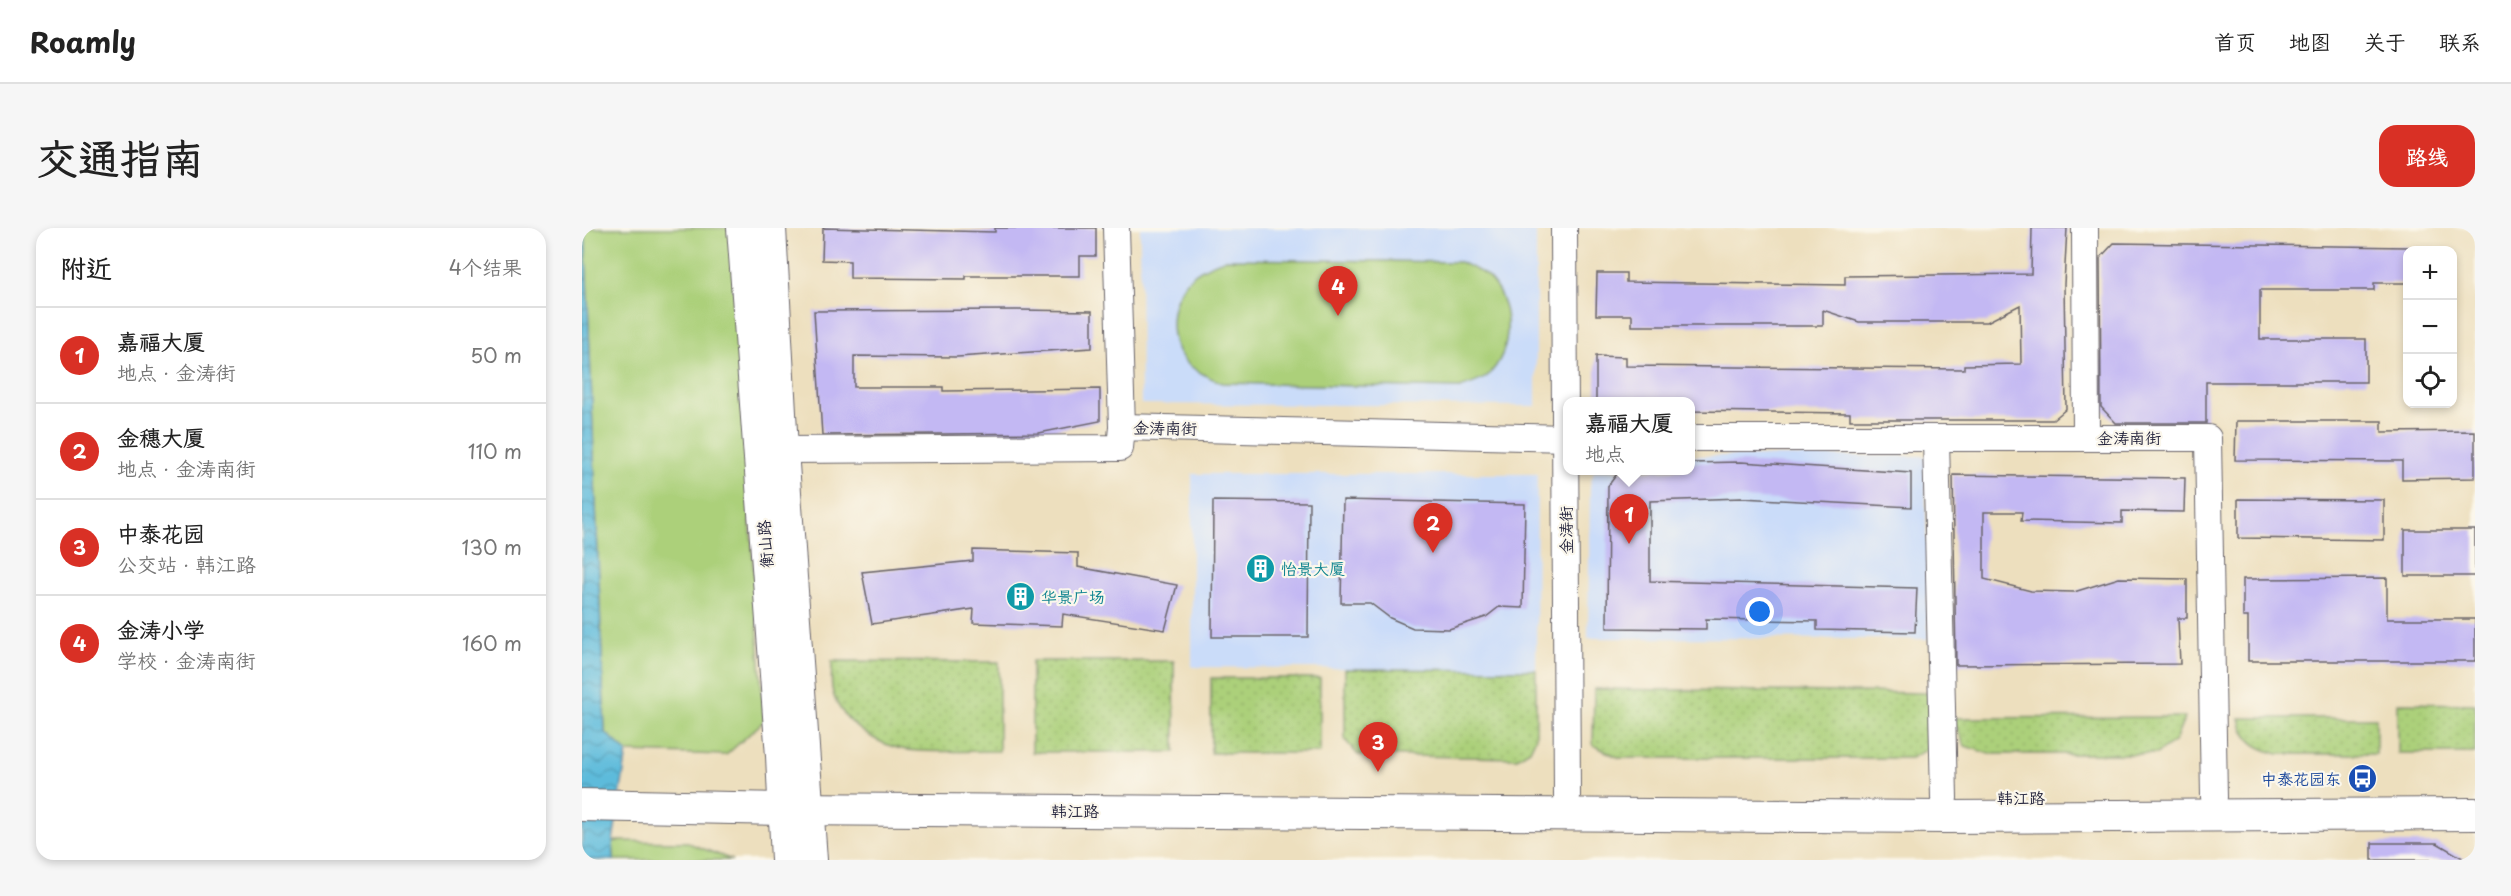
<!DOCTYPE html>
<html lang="zh">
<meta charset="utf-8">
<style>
:root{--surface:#fff;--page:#f6f6f6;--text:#222;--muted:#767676;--line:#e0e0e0;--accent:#d93025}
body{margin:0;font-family:"Playpen Sans","LXGW WenKai TC",sans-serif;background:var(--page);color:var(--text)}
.controls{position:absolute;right:18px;top:18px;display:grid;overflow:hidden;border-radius:12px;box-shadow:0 3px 9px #0003}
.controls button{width:54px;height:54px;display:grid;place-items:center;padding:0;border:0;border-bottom:2px solid var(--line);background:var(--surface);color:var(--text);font:30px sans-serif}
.you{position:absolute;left:1178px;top:384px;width:21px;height:21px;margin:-15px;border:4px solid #fff;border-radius:50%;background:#1a73e8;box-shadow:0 0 0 9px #1a73e833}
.badge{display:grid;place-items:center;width:39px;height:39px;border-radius:50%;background:var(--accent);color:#fff;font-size:20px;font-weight:700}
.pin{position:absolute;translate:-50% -50px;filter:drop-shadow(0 2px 3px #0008)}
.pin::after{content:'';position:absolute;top:32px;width:21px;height:18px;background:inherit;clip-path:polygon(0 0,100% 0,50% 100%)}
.popup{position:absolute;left:981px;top:169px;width:132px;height:78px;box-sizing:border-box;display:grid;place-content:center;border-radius:12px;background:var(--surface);filter:drop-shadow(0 2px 4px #0005);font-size:20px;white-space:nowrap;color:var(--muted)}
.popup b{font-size:22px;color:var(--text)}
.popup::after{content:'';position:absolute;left:50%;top:100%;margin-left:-12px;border:12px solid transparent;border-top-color:var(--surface)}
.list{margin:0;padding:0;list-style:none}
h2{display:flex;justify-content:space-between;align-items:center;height:78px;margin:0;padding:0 24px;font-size:26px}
h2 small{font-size:20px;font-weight:400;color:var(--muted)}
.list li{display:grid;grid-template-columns:39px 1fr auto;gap:18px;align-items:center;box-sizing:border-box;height:96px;padding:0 24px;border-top:2px solid var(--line)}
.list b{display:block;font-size:22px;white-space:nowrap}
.list p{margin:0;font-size:20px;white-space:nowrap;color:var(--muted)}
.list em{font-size:20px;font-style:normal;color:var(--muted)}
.icon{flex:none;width:33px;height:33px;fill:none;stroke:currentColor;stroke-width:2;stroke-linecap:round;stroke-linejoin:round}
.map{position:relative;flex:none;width:1893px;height:632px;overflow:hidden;border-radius:18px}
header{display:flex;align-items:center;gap:36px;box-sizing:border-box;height:84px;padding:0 30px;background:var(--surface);border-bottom:2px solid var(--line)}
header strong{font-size:28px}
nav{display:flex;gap:33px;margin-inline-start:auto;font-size:21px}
.intro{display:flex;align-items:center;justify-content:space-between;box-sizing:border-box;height:144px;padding:0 36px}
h1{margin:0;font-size:42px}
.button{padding:15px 27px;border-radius:18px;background:var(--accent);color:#fff;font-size:21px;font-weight:700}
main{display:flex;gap:36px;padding:0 36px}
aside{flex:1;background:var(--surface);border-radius:18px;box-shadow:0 3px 9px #0003}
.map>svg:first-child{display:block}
</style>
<header>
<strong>Roamly</strong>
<nav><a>首页</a><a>地图</a><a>关于</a><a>联系</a></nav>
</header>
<div class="intro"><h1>交通指南</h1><a class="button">路线</a></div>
<main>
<aside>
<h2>附近<small>4个结果</small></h2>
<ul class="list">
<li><span class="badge">1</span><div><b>嘉福大厦</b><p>地点 · 金涛街</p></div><em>50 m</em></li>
<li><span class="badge">2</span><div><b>金穗大厦</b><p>地点 · 金涛南街</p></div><em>110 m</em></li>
<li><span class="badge">3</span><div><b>中泰花园</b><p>公交站 · 韩江路</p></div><em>130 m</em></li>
<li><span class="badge">4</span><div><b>金涛小学</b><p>学校 · 金涛南街</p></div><em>160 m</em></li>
</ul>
</aside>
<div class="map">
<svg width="1893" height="632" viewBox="0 0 1893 632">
<defs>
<pattern id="grass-dots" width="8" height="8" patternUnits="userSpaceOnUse" patternTransform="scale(1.5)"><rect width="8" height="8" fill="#acd07a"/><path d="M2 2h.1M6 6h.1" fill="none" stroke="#94b26a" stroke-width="1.8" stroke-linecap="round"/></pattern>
<pattern id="water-waves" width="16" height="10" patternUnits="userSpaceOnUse" patternTransform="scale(1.5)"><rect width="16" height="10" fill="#5dbbdb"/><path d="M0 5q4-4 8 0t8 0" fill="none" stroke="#4c98b3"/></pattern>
</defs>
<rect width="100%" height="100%" fill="#fbf7ec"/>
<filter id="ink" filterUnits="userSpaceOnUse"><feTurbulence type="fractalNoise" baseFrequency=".0167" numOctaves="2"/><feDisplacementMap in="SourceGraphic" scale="12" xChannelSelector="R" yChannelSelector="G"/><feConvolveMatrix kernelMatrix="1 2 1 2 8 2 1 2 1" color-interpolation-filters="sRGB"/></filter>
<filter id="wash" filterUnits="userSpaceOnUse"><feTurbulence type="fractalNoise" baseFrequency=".008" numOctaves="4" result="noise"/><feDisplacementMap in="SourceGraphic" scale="24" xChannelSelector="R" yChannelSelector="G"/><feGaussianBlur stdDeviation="1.35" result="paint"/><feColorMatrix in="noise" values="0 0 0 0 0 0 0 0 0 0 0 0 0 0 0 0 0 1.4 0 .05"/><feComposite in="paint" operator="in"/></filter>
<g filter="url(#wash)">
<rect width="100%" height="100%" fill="#eddfbe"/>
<g fill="#cadcf9">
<polygon points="558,0 954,0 954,178 559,176"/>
<polygon points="1109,228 1343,228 1346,411 1006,410 1008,258 1012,243 1108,242"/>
<polygon points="610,246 955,246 954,442 610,439"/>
</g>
<g fill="url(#grass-dots)" stroke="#67795a" stroke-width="1.5">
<path d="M250 433 417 434V523C387 523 355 525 325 522 296 518 259 494 251 465 248 455 250 443 250 433Z"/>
<polygon points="450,433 592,433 593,524 450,524"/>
<polygon points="763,441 954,442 954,509 948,522 935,530 776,527 763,512"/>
<rect x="629" y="450" width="109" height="75"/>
<polygon points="1012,461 1351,465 1350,519 1329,530 1037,530 1011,517"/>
<polygon points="1816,475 1893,476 1893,525 1816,525"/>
<polygon points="1603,489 1593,513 1574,526 1407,526 1383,518 1370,490"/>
<path d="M1658 490H1794V526H1696C1673 520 1663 513 1658 490Z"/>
</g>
<g fill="#acd07a" stroke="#67795a" stroke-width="1.5">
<polygon points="3,0 148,0 182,493 144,527 45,524 23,504"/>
<path d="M644 31 878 34C886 38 896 42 903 47 932 71 933 125 904 149 897 154 886 157 878 160L640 155C628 150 617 145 607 137 583 115 586 74 607 51 617 41 631 36 644 31Z"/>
<polygon points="31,613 104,614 150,632 32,632"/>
</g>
<polygon fill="url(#water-waves)" stroke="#406e8b" stroke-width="1.5" points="0,0 3,0 23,504 45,524 31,613 32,632 0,632"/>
<g id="blocks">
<g fill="#c3b8f3">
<polygon points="241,0 413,4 413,0 514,0 514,28 498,28 498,48 384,48 384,51 268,50 268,33 240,32"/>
<polygon points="1450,0 1485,0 1482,56 1484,181 1471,192 1268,192 1268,185 1108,183 1108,174 1014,172 1014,128 1044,129 1044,138 1382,141 1382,137 1439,136 1438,77 1405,94 1277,94 1241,82 1241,98 1050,98 1050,87 1014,87 1015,45 1044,45 1044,54 1263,57 1263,48 1449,46"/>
<polygon points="1532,15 1826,19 1826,55 1792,55 1792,62 1678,62 1678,111 1784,111 1784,154 1624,154 1624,195 1534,195 1519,179 1518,30"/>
<polygon points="436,82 510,83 510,120 375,129 272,128 272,159 361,159 361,163 518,161 518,193 457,205 240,207 232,83"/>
<polygon points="1654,193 1800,193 1800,204 1893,203 1893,250 1820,251 1820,233 1653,232"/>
<polygon points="1159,234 1329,245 1329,279 1160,270 1068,273 1068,353 1335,360 1333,404 1235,402 1235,393 1124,391 1124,401 1025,400 1026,258 1037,243 1108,243 1108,235"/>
<polygon points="1371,247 1603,250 1602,284 1540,283 1540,295 1439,293 1440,284 1402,284 1402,351 1449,363 1492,364 1537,350 1605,351 1605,390 1596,390 1598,436 1374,437"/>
<polygon points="1656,271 1802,272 1802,312 1656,310"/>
<polygon points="761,272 943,276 941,380 917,379 904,389 867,401 831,400 808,390 788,375 759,375"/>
<polygon points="631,273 727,274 726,409 630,409"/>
<rect x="1823" y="302" width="70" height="46"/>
<polygon points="391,322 496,325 496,339 595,357 583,402 481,386 480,398 391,395 392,381 290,396 280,344 391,333"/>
<polygon points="1805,350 1805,391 1893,391 1893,433 1666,433 1666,389 1661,389 1661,351"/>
<polygon points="1790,615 1855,615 1884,632 1790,632"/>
</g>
</g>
</g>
<g filter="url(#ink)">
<use href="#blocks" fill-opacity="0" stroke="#696469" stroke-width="1.5"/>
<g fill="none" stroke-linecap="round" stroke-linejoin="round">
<defs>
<g id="minor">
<polyline points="534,0 540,199"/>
<polyline points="982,0 985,568"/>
<polyline points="1503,0 1504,210"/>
<polyline points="1108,210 1626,210 1632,569"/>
<polyline points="1354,210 1362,570"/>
<polyline points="200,222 538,220 540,199 986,210"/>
</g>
<g id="tertiary">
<polyline points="161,0 200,528 205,632"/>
<polyline points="188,0 200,222 229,632"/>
<polyline points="0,577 203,581 1363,589 1893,586"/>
</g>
</defs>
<use href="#minor" stroke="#696469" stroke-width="28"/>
<use href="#tertiary" stroke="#696469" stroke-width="34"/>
<use href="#minor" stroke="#fff" stroke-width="26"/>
<use href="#tertiary" stroke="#fff" stroke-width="32"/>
</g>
</g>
<defs>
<symbol id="building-disc" viewBox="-11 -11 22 22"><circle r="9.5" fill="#0f9aa8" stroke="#fbf7ec"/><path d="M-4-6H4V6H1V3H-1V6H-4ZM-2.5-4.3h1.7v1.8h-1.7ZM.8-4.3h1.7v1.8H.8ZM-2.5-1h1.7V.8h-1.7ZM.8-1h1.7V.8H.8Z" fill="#fff"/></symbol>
<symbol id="bus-disc" viewBox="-11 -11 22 22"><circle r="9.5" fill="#1a4fb4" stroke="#fbf7ec"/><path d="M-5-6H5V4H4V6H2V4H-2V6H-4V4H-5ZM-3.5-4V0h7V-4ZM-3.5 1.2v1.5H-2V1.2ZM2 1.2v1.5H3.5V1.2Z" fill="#fff"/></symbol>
</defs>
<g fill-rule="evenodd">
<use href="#building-disc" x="662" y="324" width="33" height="33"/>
<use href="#building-disc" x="422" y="352" width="33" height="33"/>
<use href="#bus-disc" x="1764" y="534" width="33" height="33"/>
</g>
<g text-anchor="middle" stroke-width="4.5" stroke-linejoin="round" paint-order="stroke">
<g font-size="16" fill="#22223b" stroke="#fbf7ec">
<text transform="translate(583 200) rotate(1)" y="6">金涛南街</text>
<text x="1547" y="216">金涛南街</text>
<text transform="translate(984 302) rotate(-90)" y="6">金涛街</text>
<text transform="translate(183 316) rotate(-94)" y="6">衡山路</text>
<text x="1439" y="576">韩江路</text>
<text x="493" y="589">韩江路</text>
</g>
<g font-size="16" fill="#0d838f" stroke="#fbf7ec" text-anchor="start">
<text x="699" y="347">怡景大厦</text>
<text x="459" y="375">华景广场</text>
</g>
<g font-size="16" fill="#164399" stroke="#fbf7ec" text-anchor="end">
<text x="1759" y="557">中泰花园东</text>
</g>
</g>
</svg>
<div class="controls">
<button>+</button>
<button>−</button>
<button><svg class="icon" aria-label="locate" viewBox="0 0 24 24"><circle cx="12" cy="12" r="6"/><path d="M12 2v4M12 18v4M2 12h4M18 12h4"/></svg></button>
</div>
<div class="you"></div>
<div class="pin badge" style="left:1047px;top:316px">1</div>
<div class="popup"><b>嘉福大厦</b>地点</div>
<div class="pin badge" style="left:851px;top:325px">2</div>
<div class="pin badge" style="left:796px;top:544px">3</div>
<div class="pin badge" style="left:756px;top:88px">4</div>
</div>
</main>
